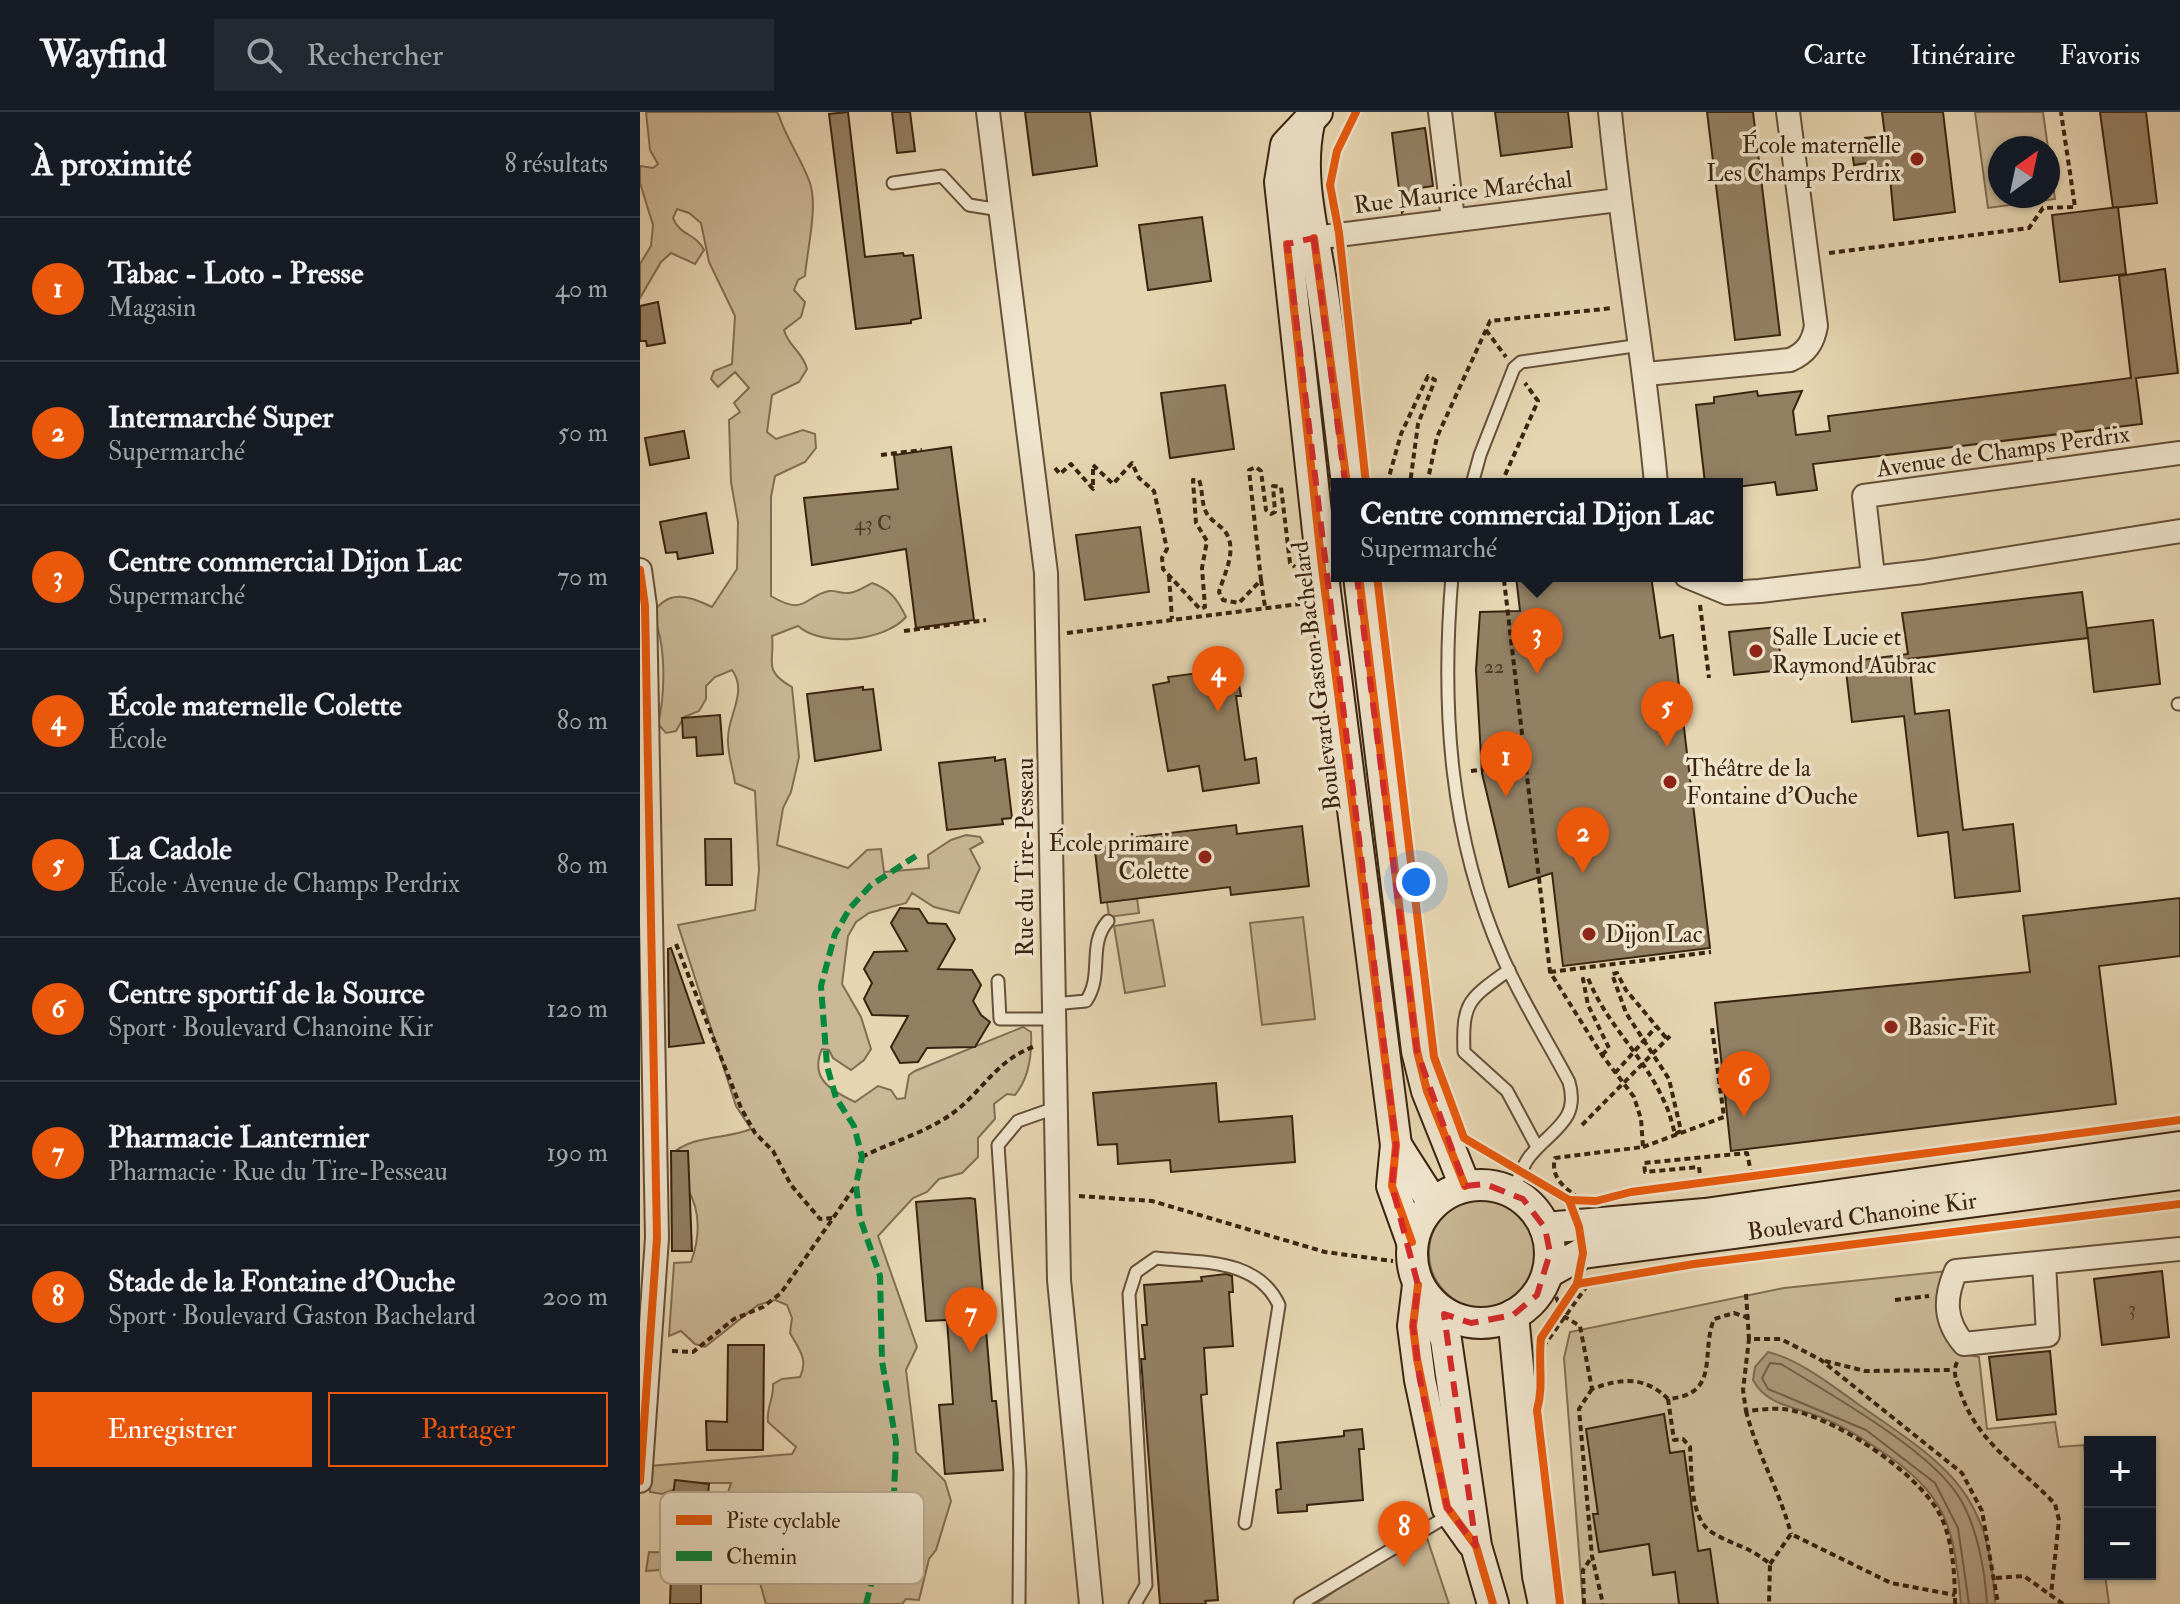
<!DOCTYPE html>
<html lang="fr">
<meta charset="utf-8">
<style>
:root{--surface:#171b24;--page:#242831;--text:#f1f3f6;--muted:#9ea1a6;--line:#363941;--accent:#ea580c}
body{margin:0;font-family:"IM FELL Double Pica",serif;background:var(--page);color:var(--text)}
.controls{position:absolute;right:24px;bottom:24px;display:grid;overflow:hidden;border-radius:0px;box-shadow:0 2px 6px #0004}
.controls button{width:72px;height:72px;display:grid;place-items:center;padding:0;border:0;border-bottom:2px solid var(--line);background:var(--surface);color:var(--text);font:40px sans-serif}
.compass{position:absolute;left:1348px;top:24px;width:72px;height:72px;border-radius:50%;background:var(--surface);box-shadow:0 2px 6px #0004;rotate:33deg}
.you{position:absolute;left:776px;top:770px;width:28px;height:28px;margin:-20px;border:6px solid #fff;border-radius:50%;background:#1a73e8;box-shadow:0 0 0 12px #1a73e833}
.badge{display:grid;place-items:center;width:52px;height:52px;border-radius:50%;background:var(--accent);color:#fff;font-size:26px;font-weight:700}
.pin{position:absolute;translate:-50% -66px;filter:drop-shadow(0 2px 4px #0008)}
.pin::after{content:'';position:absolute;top:42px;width:28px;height:24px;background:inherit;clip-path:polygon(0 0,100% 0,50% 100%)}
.popup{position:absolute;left:691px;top:366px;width:412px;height:104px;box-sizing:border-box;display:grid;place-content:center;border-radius:0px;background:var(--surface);filter:drop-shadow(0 2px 6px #0005);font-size:26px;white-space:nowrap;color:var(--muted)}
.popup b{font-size:30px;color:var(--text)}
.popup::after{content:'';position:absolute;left:50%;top:100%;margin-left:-16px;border:16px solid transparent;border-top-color:var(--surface)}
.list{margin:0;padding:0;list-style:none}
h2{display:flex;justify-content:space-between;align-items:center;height:104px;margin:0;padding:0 32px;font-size:34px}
h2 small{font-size:26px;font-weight:400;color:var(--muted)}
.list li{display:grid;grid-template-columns:52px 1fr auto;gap:24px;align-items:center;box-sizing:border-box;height:144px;padding:0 32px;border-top:2px solid var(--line)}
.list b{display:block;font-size:30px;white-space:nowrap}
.list p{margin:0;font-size:26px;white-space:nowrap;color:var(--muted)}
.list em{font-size:26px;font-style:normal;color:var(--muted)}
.actions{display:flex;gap:16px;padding:24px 32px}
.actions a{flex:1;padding:18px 0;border:2px solid var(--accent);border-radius:0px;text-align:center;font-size:28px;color:var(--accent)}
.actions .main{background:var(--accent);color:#fff}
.icon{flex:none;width:44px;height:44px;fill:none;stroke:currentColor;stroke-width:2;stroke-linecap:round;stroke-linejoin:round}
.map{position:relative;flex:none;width:1540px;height:1492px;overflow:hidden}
header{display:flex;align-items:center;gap:48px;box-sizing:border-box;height:112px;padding:0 40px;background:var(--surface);border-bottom:2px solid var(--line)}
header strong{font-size:38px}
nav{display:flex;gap:44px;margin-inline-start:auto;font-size:28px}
.search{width:560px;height:72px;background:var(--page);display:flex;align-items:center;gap:20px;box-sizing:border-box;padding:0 28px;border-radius:0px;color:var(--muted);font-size:30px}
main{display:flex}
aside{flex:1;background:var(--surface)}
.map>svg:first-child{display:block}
</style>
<header>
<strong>Wayfind</strong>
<div class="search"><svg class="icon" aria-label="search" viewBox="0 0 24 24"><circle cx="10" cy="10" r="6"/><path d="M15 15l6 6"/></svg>Rechercher</div>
<nav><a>Carte</a><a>Itinéraire</a><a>Favoris</a></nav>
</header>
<main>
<aside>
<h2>À proximité<small>8 résultats</small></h2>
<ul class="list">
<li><span class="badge">1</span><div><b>Tabac - Loto - Presse</b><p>Magasin</p></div><em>40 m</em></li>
<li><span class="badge">2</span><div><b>Intermarché Super</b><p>Supermarché</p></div><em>50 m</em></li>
<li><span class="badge">3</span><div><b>Centre commercial Dijon Lac</b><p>Supermarché</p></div><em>70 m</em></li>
<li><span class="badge">4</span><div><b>École maternelle Colette</b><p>École</p></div><em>80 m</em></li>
<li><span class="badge">5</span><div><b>La Cadole</b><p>École · Avenue de Champs Perdrix</p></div><em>80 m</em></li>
<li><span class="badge">6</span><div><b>Centre sportif de la Source</b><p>Sport · Boulevard Chanoine Kir</p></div><em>120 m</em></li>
<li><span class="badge">7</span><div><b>Pharmacie Lanternier</b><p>Pharmacie · Rue du Tire-Pesseau</p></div><em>190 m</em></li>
<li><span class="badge">8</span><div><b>Stade de la Fontaine d'Ouche</b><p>Sport · Boulevard Gaston Bachelard</p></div><em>200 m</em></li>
</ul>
<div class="actions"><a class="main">Enregistrer</a><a>Partager</a></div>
</aside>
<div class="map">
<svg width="1540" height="1492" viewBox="0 0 1540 1492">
<rect width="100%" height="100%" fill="#e6d5b1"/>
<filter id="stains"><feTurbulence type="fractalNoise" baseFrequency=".0025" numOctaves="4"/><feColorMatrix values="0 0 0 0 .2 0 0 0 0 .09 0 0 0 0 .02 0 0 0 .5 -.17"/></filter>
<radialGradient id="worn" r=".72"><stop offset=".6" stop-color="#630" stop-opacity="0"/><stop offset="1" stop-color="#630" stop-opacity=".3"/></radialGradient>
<g fill="#c9b795" stroke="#826d52" stroke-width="2">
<path d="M6 0H137L139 4C147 28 162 48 170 71 178 95 167 138 165 164L158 168 154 178 165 190 161 205 144 218C148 234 163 240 167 257L159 270 132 283 127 320 136 327 163 318 175 322 176 336 165 350 135 364 131 385V484C166 505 164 484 189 479 196 478 201 482 208 481 216 481 225 475 232 471 250 477 258 488 266 505 245 529 183 536 158 514L132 524C135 550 122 558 152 575L159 645 151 680 143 696 137 733 208 756 227 738 241 737 244 760 289 756 288 743 311 728 326 723 340 725 343 730 330 737 340 756 319 801 294 795 272 781 266 791 229 801 216 810 208 824 202 872 221 905 231 937 224 948 211 958 193 946 189 938 182 937C169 967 191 978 215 990L238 974 251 978 257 987 265 986 269 963 275 959 383 915 391 920C392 941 389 966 375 983L367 982 354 992 355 1007 338 1026V1045L322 1061 299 1067 287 1080 273 1086 238 1124 277 1235 266 1258 276 1340 305 1369 311 1389 296 1438 289 1447 279 1488 266 1487 262 1492H126L118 1464 83 1455 80 1472 70 1471 65 1455 6 1459 9 1440 63 1441 71 1433 78 1437 82 1428 125 1425 133 1415 130 1393 121 1388 108 1394 103 1408 95 1415 85 1408V1390L91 1371H51L22 1382 10 1380V1354L152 1342 156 1335 128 1310C126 1296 134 1287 133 1272L142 1267 160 1265C169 1247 158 1236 150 1221L152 1206 147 1193 135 1188 118 1193 65 1235 55 1232 41 1219 29 1224 34 1151 51 1150C60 1125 61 1099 47 1076 39 1063 33 1059 31 1043 52 1022 85 1028 111 1017L96 994 38 813 115 798 119 758 115 679 95 671C93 656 87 641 88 626 88 603 108 580 92 558L75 565 66 574V587L59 599 44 605 36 619 26 621 18 612C25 584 27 529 12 503 27 477 48 483 72 495L97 457 98 410 91 370 89 308 100 300 94 291 109 276 95 260 78 275 71 267 74 259 92 252 95 204 69 150 61 111 49 101 37 97 33 106C39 123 57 122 64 138L55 152 31 141 21 150 0 186V152L11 134 13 113 0 71V54L13 56 18 52 10 38Z"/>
<polygon points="1335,0 1403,0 1408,36 1360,36 1360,84 1408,84 1408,39 1415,87 1348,96"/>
<polygon points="497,786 499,801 469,805 467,790"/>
<polygon points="663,805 675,907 622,913 610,811"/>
<polygon points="513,808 525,874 485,881 474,814"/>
<circle cx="844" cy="1141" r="55"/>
<polygon points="1318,1158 1304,1219 1319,1241 1339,1245 1347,1317 1415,1310 1419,1335 1444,1333 1450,1380 1450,1462 1465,1462 1469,1492 943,1492 924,1246 930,1220 1144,1176"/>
<polygon points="784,1417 809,1492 676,1492"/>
</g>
<path fill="#ac987a" stroke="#7e694f" stroke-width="2" d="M1128 1240C1160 1248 1191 1273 1218 1292 1304 1352 1350 1376 1355 1492H1321C1314 1421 1310 1388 1250 1345 1225 1328 1203 1313 1175 1303 1150 1294 1126 1292 1113 1268L1115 1255Z"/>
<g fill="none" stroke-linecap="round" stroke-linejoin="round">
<path stroke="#735e44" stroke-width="2" d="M1329 1492 1318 1416 1295 1371 1226 1318 1128 1277 1122 1266 1130 1251 1141 1252C1190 1282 1290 1338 1319 1385 1337 1414 1345 1458 1347 1492"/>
</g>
<g fill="#938063" stroke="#3a230f" stroke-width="2">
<polygon points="208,0 225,145 263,141 264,144 273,143 281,206 271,208 271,211 216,217 189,2"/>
<polygon points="252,0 270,0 275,39 257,41"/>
<polygon points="385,0 450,0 457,54 393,63"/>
<polygon points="855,0 928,0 932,35 861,44"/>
<polygon points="1067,0 1113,0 1140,223 1095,228"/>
<polygon points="1242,0 1303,0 1315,100 1254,108 1249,54 1228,57 1228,51 1214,53 1211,33 1226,32 1225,26 1245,24"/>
<polygon points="1460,0 1506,0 1517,91 1473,96"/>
<polygon points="785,16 793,74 774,77 762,101 752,21"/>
<polygon points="1478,95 1486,162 1420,170 1412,103"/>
<polygon points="562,105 571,169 508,178 499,113"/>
<polygon points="1525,157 1538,261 1496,266 1502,312 1173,352 1177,378 1137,383 1135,370 1097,375 1092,367 1065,371 1056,293 1074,291 1074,285 1117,279 1118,284 1162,279 1153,299 1156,323 1190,319 1188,304 1491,266 1479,164"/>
<polygon points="18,190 25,231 7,234 6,229 0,229 0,194"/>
<polygon points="585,273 594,337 530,346 521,281"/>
<polygon points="44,319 49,346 10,353 5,326"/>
<polygon points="311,335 334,508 276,516 266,437 172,453 164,386 258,377 254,343"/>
<polygon points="66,401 73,441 38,447 37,440 26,441 20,410"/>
<polygon points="500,415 509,480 445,488 436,423"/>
<polygon points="876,464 1011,464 1020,526 1033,523 1070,836 923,854 912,761 869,775 842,661 836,558 840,500 880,499"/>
<polygon points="1442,480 1448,526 1269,547 1275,602 1309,598 1323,718 1373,712 1380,779 1315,786 1308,720 1278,724 1264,604 1212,610 1205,550 1268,542 1262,501"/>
<polygon points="1513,508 1520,572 1454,580 1447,516"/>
<polygon points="1137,515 1142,558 1094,563 1089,520"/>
<polygon points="596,556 601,584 596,584 605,648 616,646 619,671 563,679 559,654 528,659 513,573 529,570 528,565"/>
<polygon points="223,575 223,578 233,577 241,638 175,649 167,582"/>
<polygon points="80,603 83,642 57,644 56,625 43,626 42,606"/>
<polygon points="355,645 355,649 365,647 372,706 362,707 363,712 307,718 299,651"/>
<polygon points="596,713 597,722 662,714 669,774 591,783 590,775 461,791 454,730"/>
<polygon points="65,727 91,727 92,773 66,773"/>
<polygon points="1540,786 1540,844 1459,854 1476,992 1091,1039 1075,891 1390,860 1383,804"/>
<polygon points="260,796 279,797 288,811 306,812 315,827 298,857 332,858 341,873 333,889 341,903 350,910 335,935 287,936 278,950 260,951 251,935 268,904 232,903 224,887 232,871 224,857 234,840 267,839 251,811"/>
<polygon points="31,836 64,931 29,935 28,837"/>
<polygon points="576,971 579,1010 652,1004 655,1050 531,1060 530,1048 478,1052 477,1032 458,1033 453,981"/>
<polygon points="31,1039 48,1039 52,1139 32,1139"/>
<polygon points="330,1086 335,1087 352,1289 356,1289 363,1358 305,1362 299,1293 313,1292 307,1208 286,1209 276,1090"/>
<polygon points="1522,1159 1529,1225 1462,1233 1454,1167"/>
<polygon points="586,1162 592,1164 593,1180 589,1180 593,1234 564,1236 567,1282 561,1283 578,1488 565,1489 566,1492 520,1492 501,1247 505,1247 502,1213 507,1213 504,1173 562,1169 561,1165"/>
<polygon points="88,1233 124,1233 123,1338 67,1338 66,1309 87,1310"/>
<polygon points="1410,1239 1416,1302 1357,1308 1349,1245"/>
<polygon points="1024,1302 1030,1341 1044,1339 1058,1439 1070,1437 1078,1492 1039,1492 1035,1460 1013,1463 1009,1432 959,1440 953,1402 958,1402 946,1317"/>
<polygon points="722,1317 724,1337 719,1337 723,1388 667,1393 667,1399 638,1401 636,1378 641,1377 637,1331 704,1324 704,1319"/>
<polygon points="35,1368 69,1372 67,1395 74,1395 71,1427 28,1422"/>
<polygon points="31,1460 61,1460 61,1492 30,1492"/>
</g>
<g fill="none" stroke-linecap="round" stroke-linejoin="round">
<defs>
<g id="lane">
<polyline points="253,71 302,64 329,93 360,98"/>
<polyline points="832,372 840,343 874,256 881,250 1001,233"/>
<path d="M812 464C801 595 809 724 863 846 882 889 907 928 929 970 940 1009 912 1017 890 1044 882 1054 878 1068 873 1079"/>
<polyline points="1538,592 1540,592"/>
<path d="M869 858C829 887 822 889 824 940L867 979 897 1035"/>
<polyline points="358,869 360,907 413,907"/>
<path d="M413 892 446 889C464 863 447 833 468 809"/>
<polyline points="379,1492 380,1359 358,1033 378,1009 415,996"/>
<path d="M495 1492 506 1473 489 1182 496 1160 516 1146C562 1151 617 1146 639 1193L605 1411"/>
<polyline points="660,1492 811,1402"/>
</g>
<g id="street">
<polyline points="348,0 406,461 419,1168 451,1492"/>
<polyline points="800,0 813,107"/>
<path d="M970 0C982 125 1005 247 1016 372"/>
<polyline points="674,126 978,88"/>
<path d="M1006 262 1150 248C1166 241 1173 231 1176 214L1148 0"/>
<polyline points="0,458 5,494 17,1126 0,1369"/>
<polyline points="1046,464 1087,481 1120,479 1283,460 1540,419"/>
<polyline points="1233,464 1224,384 1540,341"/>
<path d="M1404 1151 1408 1223 1324 1232C1304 1209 1304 1186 1316 1159L1540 1137"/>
</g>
<g id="secondary">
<polyline points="677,0 646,33 640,70 682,456 756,1033 752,1074 772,1130"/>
<path d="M669 11C657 67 674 120 682 176 692 241 699 307 707 372"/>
<polyline points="719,464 777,939 787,979 825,1074"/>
<polyline points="756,1033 793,1091"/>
<circle cx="841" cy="1142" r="69"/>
<polyline points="905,1116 1065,1102 1540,1035"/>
<polyline points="909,1160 943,1141 1540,1062"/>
<polyline points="778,1173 773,1214 780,1268 807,1395 832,1430"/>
<polyline points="792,1192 806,1228 836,1434 853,1492"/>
<polyline points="873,1203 898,1464 904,1492"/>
</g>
</defs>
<use href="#lane" stroke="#655038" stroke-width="15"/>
<use href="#street" stroke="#655038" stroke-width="26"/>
<use href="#secondary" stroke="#3a230f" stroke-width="34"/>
<g stroke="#3a230f" stroke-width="4" stroke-dasharray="6 4" stroke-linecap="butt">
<polyline points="1189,141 1389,116 1403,96 1435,95 1421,0"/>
<polyline points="846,218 866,245"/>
<polyline points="241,343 282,338"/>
<path d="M415 356 420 362 431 352 453 377V353L473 372 492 351 499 366 514 379 527 437 522 446 523 457 560 497 565 495 562 456 567 429 556 411 553 368H559C563 378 561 390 566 400 569 407 578 412 584 418 599 436 584 462 579 480L583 488 599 491 621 468 609 358 616 355 621 359 626 398 631 402 635 400 633 374 641 375 650 451 655 455"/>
<polyline points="747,372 761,322 788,264 795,268 778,312 770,372"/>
<polyline points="787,372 797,325 850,209 973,196"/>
<polyline points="861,372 898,289 885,271"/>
<polyline points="529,464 532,507"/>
<path d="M834 464 864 468 910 860 962 943 994 985 1001 1007 1003 1035 915 1046C910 1066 925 1076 940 1087"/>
<polyline points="621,468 625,495"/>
<polyline points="1060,493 1069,566"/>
<polyline points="264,519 346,508"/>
<polyline points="427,521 660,492"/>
<polyline points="831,659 885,652"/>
<polyline points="36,832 101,996 115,1021 133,1039 151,1073 180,1107 192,1106"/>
<polyline points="910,860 1071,840"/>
<path d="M962 943 969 936 948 893 943 867 948 866C966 912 1003 943 1023 987 1029 998 1032 1011 1035 1022L1041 1019 1029 967 986 901 972 862 977 861 986 878 1027 927"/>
<polyline points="975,961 1016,915"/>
<polyline points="942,1013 1030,924"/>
<polyline points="1003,1035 1084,1005 1072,916"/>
<path d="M222 1045C253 1029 289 1020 317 998 343 977 359 947 393 935"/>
<polyline points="1061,1071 1059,1055 1005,1060 1004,1051 1107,1041 1112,1065"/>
<polyline points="439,1084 512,1089 685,1140 753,1149"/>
<polyline points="1106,1182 1109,1227"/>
<path d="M916 1185 925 1205 940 1214 952 1277C981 1266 1005 1264 1028 1287 1081 1282 1060 1243 1074 1207L1094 1201 1109 1206"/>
<polyline points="1255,1188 1289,1184"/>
<polyline points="903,1235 947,1174 948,1167"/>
<polyline points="32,1239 53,1240 94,1207 123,1195 141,1181 216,1073"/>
<polyline points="1185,1249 1225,1259 1313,1258"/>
<path d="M1317 1250C1312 1261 1317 1269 1320 1279 1337 1331 1379 1354 1415 1392L1419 1408 1411 1483"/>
<polyline points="952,1277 939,1297 952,1444 963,1492"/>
<path d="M1028 1287 1034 1328 1043 1327 1050 1335C1052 1358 1049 1404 1070 1419 1090 1433 1106 1432 1130 1452L1129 1492"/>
<path d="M1106 1299C1117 1342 1140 1379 1151 1422"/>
<polyline points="1130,1452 1151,1422 1251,1471 1315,1483"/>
<polyline points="1356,1466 1384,1464 1423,1492"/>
<polyline points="944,1492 943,1458 951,1446"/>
<path d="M1315 1492C1315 1464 1313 1426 1299 1401 1276 1359 1191 1302 1143 1297 1131 1296 1118 1298 1106 1299L1103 1278 1109 1227H1141L1181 1248 1322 1361 1342 1399 1358 1492"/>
</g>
<use href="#lane" stroke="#efe4cc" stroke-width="11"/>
<use href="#street" stroke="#efe4cc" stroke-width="22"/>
<use href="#secondary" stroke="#efe4cc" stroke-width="30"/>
<polyline stroke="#00873e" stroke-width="6" stroke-dasharray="12 6" stroke-linecap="butt" points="226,1492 254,1383 256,1330 242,1249 240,1164 220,1106 216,1073 222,1045 214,1014 196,986 187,954 181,874 195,822 210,796 231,773 276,744"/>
<defs>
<g id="cycleway">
<polyline points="716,0 697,39 690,73 699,121 726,372"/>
<polyline points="674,126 707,372"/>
<polyline points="647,132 682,456 756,1033 752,1074 772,1130"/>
<polyline points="0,458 5,494 17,1126 0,1369"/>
<polyline points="719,464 777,939 787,979 825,1074"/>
<path d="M737 464 794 945 824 1026 929 1088 939 1115 943 1141 937 1172 901 1226C898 1251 904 1274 897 1298L920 1492"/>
<polyline points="929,1088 956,1089 991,1080 1540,1008"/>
<polyline points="937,1172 1054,1152 1540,1092"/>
<polyline points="778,1173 773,1214 777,1247 807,1395 836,1434 853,1492"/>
</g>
</defs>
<use href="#cycleway" stroke="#efe4cc" stroke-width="13"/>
<use href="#cycleway" stroke="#e8590c" stroke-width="8"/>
</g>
<path fill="none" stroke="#d62828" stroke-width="6" stroke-dasharray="16 10" stroke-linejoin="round" d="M674 126 777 939 825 1074 845 1072 883 1087 905 1116 910 1141 897 1183 873 1203 831 1211 804 1202 836 1434 807 1395 780 1268 773 1214 778 1173 752 1074 756 1033 647 132Z"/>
<g fill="#8f2418" stroke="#efe4cc" stroke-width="3">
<circle cx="1277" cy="47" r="8"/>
<circle cx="1116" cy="539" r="8"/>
<circle cx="1030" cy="670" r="8"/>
<circle cx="565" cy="745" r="8"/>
<circle cx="949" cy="822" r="8"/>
<circle cx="1251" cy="915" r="8"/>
</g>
<g text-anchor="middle" stroke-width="7" stroke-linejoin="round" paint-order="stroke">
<g font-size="20" fill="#503a24">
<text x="233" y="418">43 C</text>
<text x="854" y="561">22</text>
<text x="1492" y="1203">3</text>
</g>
<g font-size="24" fill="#3a230f" stroke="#efe4cc" text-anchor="start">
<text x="1261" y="41" text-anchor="end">École maternelle<tspan x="1261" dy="28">Les Champs Perdrix</tspan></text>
<text x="1132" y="533">Salle Lucie et<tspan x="1132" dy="28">Raymond Aubrac</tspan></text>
<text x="1046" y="664">Théâtre de la<tspan x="1046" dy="28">Fontaine d'Ouche</tspan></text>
<text x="549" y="739" text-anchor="end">École primaire<tspan x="549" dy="28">Colette</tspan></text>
<text x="965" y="830">Dijon Lac</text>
<text x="1267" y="923">Basic-Fit</text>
</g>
<g font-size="24" fill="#3a230f" stroke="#efe4cc">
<text transform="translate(823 80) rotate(-7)" y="8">Rue Maurice Maréchal</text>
<text transform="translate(1363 339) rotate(-8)" y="8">Avenue de Champs Perdrix</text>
<text transform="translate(676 564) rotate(-97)" y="8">Boulevard Gaston Bachelard</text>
<text transform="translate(385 745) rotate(-90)" y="8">Rue du Tire-Pesseau</text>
<text transform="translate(1222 1104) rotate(-8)" y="8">Boulevard Chanoine Kir</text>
</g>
</g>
<rect x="20" y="1380" width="264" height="92" rx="12" fill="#efe4cc" stroke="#b9aa93" stroke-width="2"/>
<rect x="36" y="1403" width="36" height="10" fill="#e8590c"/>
<rect x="36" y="1439" width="36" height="10" fill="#00873e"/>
<g font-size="22" fill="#3a230f">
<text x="86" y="1416">Piste cyclable</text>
<text x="86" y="1452">Chemin</text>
</g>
<rect width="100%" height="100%" filter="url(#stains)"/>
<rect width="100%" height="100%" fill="url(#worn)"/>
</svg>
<div class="controls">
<button>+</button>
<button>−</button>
</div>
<svg class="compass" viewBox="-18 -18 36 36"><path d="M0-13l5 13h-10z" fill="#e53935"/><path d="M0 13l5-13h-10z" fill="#9ea1a6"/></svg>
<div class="you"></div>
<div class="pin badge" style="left:866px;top:685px">1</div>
<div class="pin badge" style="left:943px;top:761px">2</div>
<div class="pin badge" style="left:897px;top:562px">3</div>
<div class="popup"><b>Centre commercial Dijon Lac</b>Supermarché</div>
<div class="pin badge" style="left:578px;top:600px">4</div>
<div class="pin badge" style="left:1027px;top:635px">5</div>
<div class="pin badge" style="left:1104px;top:1005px">6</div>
<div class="pin badge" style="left:331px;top:1241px">7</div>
<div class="pin badge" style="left:764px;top:1455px">8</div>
</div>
</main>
